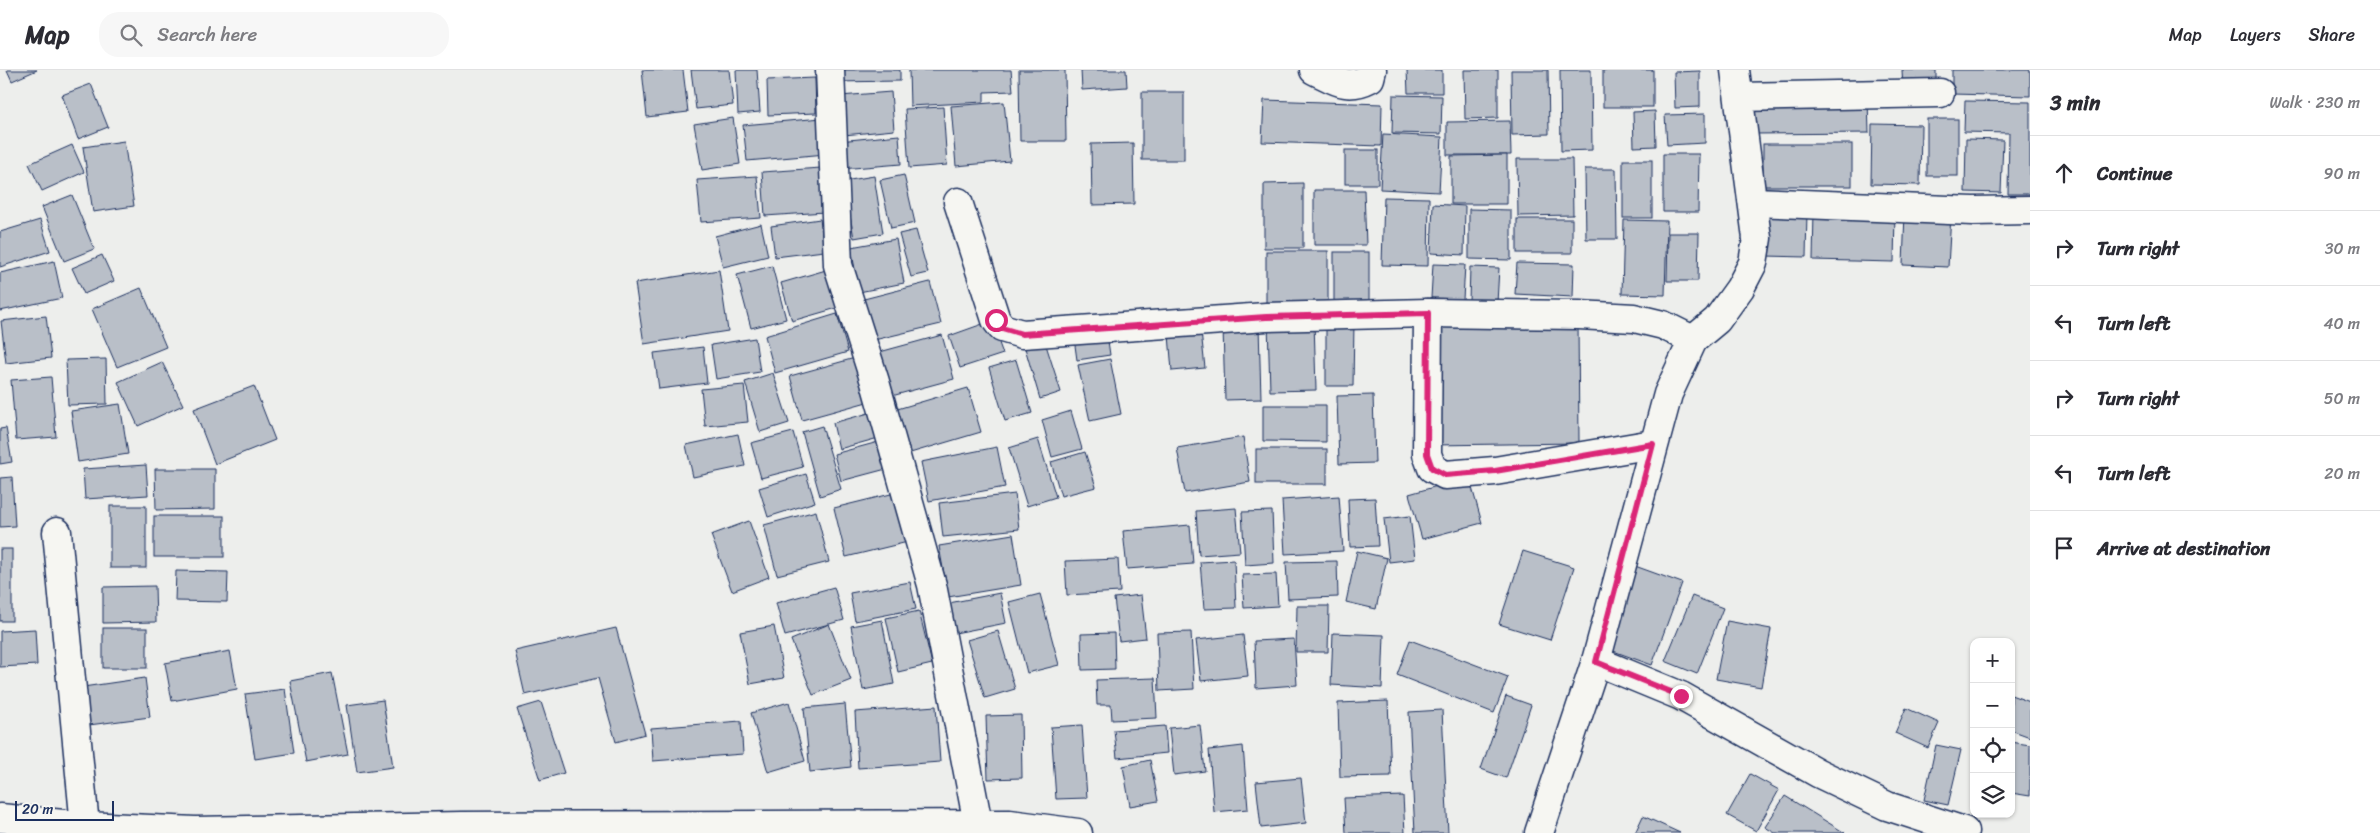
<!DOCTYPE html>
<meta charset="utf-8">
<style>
:root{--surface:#fff;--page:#f7f7f7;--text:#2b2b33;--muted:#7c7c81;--line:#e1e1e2}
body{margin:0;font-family:Sriracha,sans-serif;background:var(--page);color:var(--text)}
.controls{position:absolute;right:15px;bottom:15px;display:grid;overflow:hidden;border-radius:10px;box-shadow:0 1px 4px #0004}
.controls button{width:45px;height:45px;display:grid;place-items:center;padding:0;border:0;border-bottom:1px solid var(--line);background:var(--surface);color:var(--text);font:25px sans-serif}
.scale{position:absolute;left:15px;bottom:12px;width:99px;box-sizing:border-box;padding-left:5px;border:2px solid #1b2f5e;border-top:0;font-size:14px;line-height:18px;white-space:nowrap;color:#1b2f5e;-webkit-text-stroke:4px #f6f6f2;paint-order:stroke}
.stop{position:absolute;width:15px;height:15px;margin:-11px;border:4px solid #db2777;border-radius:50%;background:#fff}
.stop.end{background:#db2777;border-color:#fff;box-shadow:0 1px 5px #0008}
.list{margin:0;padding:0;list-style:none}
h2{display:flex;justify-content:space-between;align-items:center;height:65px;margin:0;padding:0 20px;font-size:21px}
h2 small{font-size:16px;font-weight:400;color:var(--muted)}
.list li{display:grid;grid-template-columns:32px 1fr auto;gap:15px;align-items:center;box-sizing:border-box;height:75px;padding:0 20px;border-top:1px solid var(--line)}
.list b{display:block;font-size:19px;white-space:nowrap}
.list em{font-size:16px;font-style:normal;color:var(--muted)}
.icon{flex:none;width:28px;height:28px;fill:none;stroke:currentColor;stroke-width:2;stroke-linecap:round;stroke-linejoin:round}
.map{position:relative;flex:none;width:2030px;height:763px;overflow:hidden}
header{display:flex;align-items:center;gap:30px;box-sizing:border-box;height:70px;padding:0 25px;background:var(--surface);border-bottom:1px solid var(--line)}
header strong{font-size:24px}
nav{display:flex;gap:28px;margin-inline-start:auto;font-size:18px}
.search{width:350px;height:45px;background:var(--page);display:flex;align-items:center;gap:12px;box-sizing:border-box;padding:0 18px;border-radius:20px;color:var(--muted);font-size:19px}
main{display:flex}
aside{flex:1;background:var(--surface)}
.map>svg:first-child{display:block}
</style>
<header>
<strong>Map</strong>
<div class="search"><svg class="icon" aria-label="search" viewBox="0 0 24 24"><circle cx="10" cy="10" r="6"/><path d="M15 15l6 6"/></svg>Search here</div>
<nav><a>Map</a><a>Layers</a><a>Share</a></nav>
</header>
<main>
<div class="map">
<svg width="2030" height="763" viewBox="0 0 2030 763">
<rect width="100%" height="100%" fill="#edeeec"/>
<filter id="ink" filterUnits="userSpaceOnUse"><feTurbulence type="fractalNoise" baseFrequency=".02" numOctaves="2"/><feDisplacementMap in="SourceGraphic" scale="10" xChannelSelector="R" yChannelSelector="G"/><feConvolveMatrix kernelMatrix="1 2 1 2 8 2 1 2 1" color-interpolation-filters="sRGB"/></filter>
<g filter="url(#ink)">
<g fill="#b9bfc8" stroke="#1b2f5e">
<polygon points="7,0 37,0 12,11"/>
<polygon points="642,0 683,0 688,42 647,47"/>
<polygon points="691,0 729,0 733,35 696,39"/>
<polygon points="736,0 757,0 760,42 738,44"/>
<polygon points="833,0 900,0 900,11 834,12"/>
<polygon points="909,0 1011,0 1013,21 984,22 984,32 910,36"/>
<polygon points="1019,0 1065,0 1066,71 1020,71"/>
<polygon points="1081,0 1126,0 1127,17 1082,20"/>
<polygon points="1407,0 1442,0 1442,23 1408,23"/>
<polygon points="1464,0 1498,0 1498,48 1465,49"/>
<polygon points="1511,0 1548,0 1549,64 1512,65"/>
<polygon points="1560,0 1591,0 1592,80 1561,81"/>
<rect x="1603" y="0" width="50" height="37"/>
<polygon points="1902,0 1936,0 1936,17 1903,18"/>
<polygon points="1952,0 2030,0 2030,26 1952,24"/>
<polygon points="1700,1 1700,37 1675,38 1674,2"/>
<polygon points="815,8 816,43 768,45 767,10"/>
<polygon points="91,14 108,57 78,69 62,25"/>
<polygon points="891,22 894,60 844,65 840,26"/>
<rect x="1142" y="22" width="42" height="68"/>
<polygon points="1393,25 1442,26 1441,64 1392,63"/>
<polygon points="1868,29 1869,63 1754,64 1754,30"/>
<polygon points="1264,30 1382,34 1381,76 1262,72"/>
<polygon points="1965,31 2030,32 2030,124 2008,124 2009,63 1964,62"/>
<polygon points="1004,32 1010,91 956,96 951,36"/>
<polygon points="943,37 947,95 909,98 905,39"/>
<polygon points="1655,41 1656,76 1634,77 1633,42"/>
<polygon points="1705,44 1705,73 1667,75 1665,45"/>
<polygon points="733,48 740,94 702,100 694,54"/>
<polygon points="822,48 826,84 747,91 743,55"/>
<rect x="1927" y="49" width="31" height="57"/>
<polygon points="1510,51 1511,85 1447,85 1447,52"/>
<polygon points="1872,54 1921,55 1920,115 1871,114"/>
<polygon points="1383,64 1442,67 1439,122 1380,119"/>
<polygon points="899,65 901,94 841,99 839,71"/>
<polygon points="1966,69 2003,70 2001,123 1965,122"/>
<polygon points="124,71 134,136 93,142 83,77"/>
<polygon points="1133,73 1134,134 1092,135 1091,74"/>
<rect x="1763" y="74" width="89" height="42"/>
<polygon points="72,75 84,102 42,121 29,94"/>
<rect x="1345" y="80" width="33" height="34"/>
<polygon points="1663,84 1699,84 1698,142 1663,142"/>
<polygon points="1507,85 1507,134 1451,134 1451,86"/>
<polygon points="1517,89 1572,89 1573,145 1518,146"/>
<rect x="1623" y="90" width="29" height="58"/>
<polygon points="821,98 825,142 765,146 762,102"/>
<polygon points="1585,99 1616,99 1617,169 1586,169"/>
<polygon points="904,105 915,153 891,158 880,110"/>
<polygon points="757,106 761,148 701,152 697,110"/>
<polygon points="874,106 883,163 854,168 844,111"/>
<polygon points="1303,113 1303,178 1264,178 1264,114"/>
<polygon points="1314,120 1364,120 1366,175 1314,175"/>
<polygon points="72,125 94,179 64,191 42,137"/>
<polygon points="1384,127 1429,128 1428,196 1382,195"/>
<polygon points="1433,134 1465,136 1464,185 1431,183"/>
<polygon points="1469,139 1511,140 1511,190 1469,189"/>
<polygon points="1768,140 1807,142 1806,187 1766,186"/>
<polygon points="1814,141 1895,143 1894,192 1813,190"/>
<polygon points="1905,143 1951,145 1948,197 1903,195"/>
<polygon points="820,149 824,181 775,187 771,156"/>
<rect x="1517" y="149" width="55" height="34"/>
<polygon points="40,150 50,181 0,197 0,162"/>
<polygon points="1624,150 1667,151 1665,225 1622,224"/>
<polygon points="761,154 768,186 723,197 715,166"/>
<polygon points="916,160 928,203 911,207 899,164"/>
<polygon points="1668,163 1699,163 1698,211 1667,211"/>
<polygon points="896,169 904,213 859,222 851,177"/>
<rect x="1266" y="181" width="62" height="62"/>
<rect x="1334" y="182" width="35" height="55"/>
<polygon points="102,185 114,211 84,224 72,198"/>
<polygon points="54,191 62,228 0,241 0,203"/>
<polygon points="1517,193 1574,194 1573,227 1515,224"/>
<polygon points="1433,194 1465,195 1463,229 1431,228"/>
<polygon points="772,196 786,249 751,258 737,205"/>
<polygon points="1470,197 1499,198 1497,233 1469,231"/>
<polygon points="719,200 728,261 644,274 635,213"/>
<polygon points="826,200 837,238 792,251 781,213"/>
<polygon points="930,212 941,254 874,270 864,229"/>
<polygon points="141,218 166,277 117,297 92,239"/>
<polygon points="837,244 848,282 775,303 765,266"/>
<polygon points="46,246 51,288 6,293 1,251"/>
<polygon points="991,251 1003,284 960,298 949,266"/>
<polygon points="1314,251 1316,320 1270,321 1268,252"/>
<polygon points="1326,252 1354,252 1353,316 1326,316"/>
<polygon points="1578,253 1579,373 1433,375 1431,255"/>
<polygon points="1259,256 1261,329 1225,330 1223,257"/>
<polygon points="1201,261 1205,298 1172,301 1169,265"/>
<polygon points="1107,264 1110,285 1077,290 1074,268"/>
<polygon points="942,265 954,309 888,327 876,283"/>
<polygon points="755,268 760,302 716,309 711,275"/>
<polygon points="1045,272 1061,322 1040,329 1025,278"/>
<polygon points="703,277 707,313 659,319 654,283"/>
<polygon points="855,288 867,332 802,350 790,306"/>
<polygon points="106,289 107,334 68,335 66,290"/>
<polygon points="1110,289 1121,344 1090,351 1078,295"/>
<polygon points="1016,290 1032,343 1005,351 989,298"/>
<polygon points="162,292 183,335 138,356 118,312"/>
<polygon points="773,303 789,353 760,362 745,312"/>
<polygon points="51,307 56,367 16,370 11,310"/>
<polygon points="744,315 748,352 705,356 701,319"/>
<polygon points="254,316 275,370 215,394 194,339"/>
<polygon points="968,318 981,362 907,384 894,340"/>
<polygon points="1373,325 1375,393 1339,394 1337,326"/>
<polygon points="120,334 128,384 78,392 71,341"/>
<polygon points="1263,335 1326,335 1326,372 1263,371"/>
<polygon points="876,341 882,367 839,379 833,353"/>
<polygon points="1071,341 1082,379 1052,387 1042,350"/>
<polygon points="822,356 841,419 820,426 802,362"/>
<polygon points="6,358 12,392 0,394 0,359"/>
<polygon points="793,362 803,397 761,408 751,373"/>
<polygon points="738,364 745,396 693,407 686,375"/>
<polygon points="1243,367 1250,412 1185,423 1177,378"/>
<polygon points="1038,369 1056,427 1027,436 1009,378"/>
<polygon points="882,371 890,398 841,411 834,384"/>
<polygon points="997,377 1005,417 929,431 921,392"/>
<rect x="1256" y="379" width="71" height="35"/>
<polygon points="1085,382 1096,417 1061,426 1051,392"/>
<polygon points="146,395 148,425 85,429 83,399"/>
<polygon points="155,399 215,399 215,439 156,440"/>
<polygon points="806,404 815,432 768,447 759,418"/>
<polygon points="12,407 15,456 0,457 0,408"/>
<polygon points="1469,407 1482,453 1422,469 1409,424"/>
<polygon points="903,421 916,470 846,487 834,438"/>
<polygon points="1015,424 1019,459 943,467 939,433"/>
<polygon points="1339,426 1343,481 1285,484 1282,430"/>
<polygon points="1375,428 1378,476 1350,477 1348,429"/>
<rect x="110" y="436" width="36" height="62"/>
<polygon points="1236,438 1240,482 1199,485 1196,441"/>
<polygon points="816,441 829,492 777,505 764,455"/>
<polygon points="1272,441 1274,493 1245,495 1242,442"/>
<rect x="154" y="446" width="70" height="41"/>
<polygon points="1410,446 1415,489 1389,492 1384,449"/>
<polygon points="749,451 769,507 732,521 711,465"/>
<polygon points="1190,455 1193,494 1127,499 1123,461"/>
<polygon points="1013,464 1021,515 948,527 939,476"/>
<rect x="0" y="479" width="12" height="72"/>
<polygon points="1357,481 1387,488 1376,539 1346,532"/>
<polygon points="1523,481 1574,497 1550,570 1499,554"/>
<polygon points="1118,489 1120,522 1067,525 1065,491"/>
<polygon points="1234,490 1236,538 1204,539 1200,492"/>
<polygon points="1337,491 1338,527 1288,529 1286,492"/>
<polygon points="1635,496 1682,513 1652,595 1605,578"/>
<polygon points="176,501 228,502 227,532 175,531"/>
<polygon points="1276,504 1278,536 1244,538 1242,505"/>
<polygon points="910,512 916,539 855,551 850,523"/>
<polygon points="155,516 156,552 103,553 103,517"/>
<polygon points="834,517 844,550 785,566 776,533"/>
<polygon points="1000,523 1006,553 955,563 949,533"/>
<polygon points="1040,524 1059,595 1027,603 1009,532"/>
<polygon points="1141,525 1146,568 1119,571 1114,528"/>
<polygon points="1692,526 1723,538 1697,604 1665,591"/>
<polygon points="1297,536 1329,536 1328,582 1296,582"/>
<polygon points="919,541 932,594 898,602 886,548"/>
<polygon points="882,550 894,614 863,620 851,556"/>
<polygon points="1727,551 1771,559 1761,617 1716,609"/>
<polygon points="829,554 851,610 813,625 791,570"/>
<polygon points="774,556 784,608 750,614 740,562"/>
<rect x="103" y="558" width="44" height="40"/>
<polygon points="616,558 645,664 616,672 598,608 525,625 515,581"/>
<polygon points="35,559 37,595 0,597 0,561"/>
<polygon points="998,561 1015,619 985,628 967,570"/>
<polygon points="1191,562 1194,619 1159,621 1157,563"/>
<polygon points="1114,563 1115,599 1082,600 1081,564"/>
<polygon points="1333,563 1384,565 1382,618 1331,615"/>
<polygon points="1243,565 1248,606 1201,611 1196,570"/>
<polygon points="1294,569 1297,615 1256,618 1254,571"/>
<polygon points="1410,570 1508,607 1494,643 1397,605"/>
<polygon points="230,581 237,619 172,631 165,593"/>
<polygon points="332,603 348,684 306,692 290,611"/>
<polygon points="145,608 150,647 89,655 83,617"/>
<polygon points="1155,608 1157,648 1112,650 1111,635 1097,635 1096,610"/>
<polygon points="285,619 294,683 255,689 245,624"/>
<polygon points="2011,625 2030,632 2030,667 2011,660"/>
<polygon points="1506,626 1531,635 1506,708 1481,699"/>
<polygon points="383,630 393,697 357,702 347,635"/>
<polygon points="1388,631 1391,706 1340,707 1338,633"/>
<polygon points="541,632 564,703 540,710 517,639"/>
<polygon points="789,632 805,691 768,702 751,643"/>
<polygon points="845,634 851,697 810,702 804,638"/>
<polygon points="936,636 940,692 858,698 855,642"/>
<polygon points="1906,638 1939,653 1928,678 1895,663"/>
<polygon points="1442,640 1448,763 1415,763 1409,642"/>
<polygon points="1021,645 1022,708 988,709 986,646"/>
<polygon points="741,651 743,684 653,691 651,658"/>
<polygon points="1082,655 1087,728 1056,729 1051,657"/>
<polygon points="1200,655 1205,701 1174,705 1169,658"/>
<polygon points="1165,656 1167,683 1117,688 1114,660"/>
<polygon points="2011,672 2030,675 2030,726 2011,723"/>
<polygon points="1936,675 1961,680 1948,735 1924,730"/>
<polygon points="1243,676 1248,739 1214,742 1209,680"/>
<polygon points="1150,690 1158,731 1130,736 1123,696"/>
<polygon points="1750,704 1779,720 1756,761 1727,745"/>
<polygon points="1301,708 1306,753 1261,758 1256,712"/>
<polygon points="1403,726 1405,763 1346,763 1344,728"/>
<polygon points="1785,726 1845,763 1775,763 1765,757"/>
<polygon points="1643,746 1680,763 1635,763"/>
</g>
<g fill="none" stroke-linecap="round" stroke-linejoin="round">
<defs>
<g id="minor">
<polyline points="830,0 838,195 875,312 932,515 978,754"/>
<path d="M1314 0C1335 10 1347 20 1370 8L1372 0"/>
<polyline points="1740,27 1940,23"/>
<polyline points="958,132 996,250 1002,258 1022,264 1266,247 1428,243 1579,245 1634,248 1663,255 1693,270"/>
<polyline points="1753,132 1973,141 2030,140"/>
<polyline points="1428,243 1427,384 1432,398 1445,405 1495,401 1653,374"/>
<polyline points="57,462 85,756"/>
<polyline points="1596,591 1681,626 1818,703 1887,736 1964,761"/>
<polyline points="0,748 85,756 195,761 462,756 1010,754 1078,763"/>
<polyline points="1539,763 1596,591 1668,324 1693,270 1717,250 1740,218 1753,193 1757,168 1735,0"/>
</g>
</defs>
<use href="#minor" stroke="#1b2f5e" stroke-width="31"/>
<use href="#minor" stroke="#f6f6f2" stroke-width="28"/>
</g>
</g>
<g fill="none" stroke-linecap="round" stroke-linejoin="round" filter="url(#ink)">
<polyline stroke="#db2777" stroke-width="6" points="996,250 1002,258 1022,264 1266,247 1428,243 1427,384 1432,398 1445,405 1495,401 1653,374 1596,592 1681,626"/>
</g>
</svg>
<div class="controls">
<button>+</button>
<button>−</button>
<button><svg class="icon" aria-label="locate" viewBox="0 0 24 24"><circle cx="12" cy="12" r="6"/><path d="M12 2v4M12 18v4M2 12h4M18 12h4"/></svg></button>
<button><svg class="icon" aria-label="layers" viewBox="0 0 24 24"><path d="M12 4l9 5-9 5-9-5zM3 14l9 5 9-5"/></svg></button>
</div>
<div class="scale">20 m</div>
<div class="stop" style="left:996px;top:250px"></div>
<div class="stop end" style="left:1681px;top:626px"></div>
</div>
<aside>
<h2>3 min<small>Walk · 230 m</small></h2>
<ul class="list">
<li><svg class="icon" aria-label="ahead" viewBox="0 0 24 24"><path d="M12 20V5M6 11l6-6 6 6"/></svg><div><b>Continue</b></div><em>90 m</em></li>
<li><svg class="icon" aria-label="right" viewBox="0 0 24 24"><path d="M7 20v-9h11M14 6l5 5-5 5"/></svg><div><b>Turn right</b></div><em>30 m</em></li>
<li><svg class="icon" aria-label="left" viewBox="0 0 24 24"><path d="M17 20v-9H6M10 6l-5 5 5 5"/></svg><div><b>Turn left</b></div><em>40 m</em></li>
<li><svg class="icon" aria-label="right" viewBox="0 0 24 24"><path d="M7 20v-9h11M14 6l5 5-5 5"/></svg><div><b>Turn right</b></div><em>50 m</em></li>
<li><svg class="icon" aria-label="left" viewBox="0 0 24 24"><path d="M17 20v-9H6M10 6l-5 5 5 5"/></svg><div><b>Turn left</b></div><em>20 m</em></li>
<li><svg class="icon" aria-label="arrive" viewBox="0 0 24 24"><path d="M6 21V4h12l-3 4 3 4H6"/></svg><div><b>Arrive at destination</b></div></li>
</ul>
</aside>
</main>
